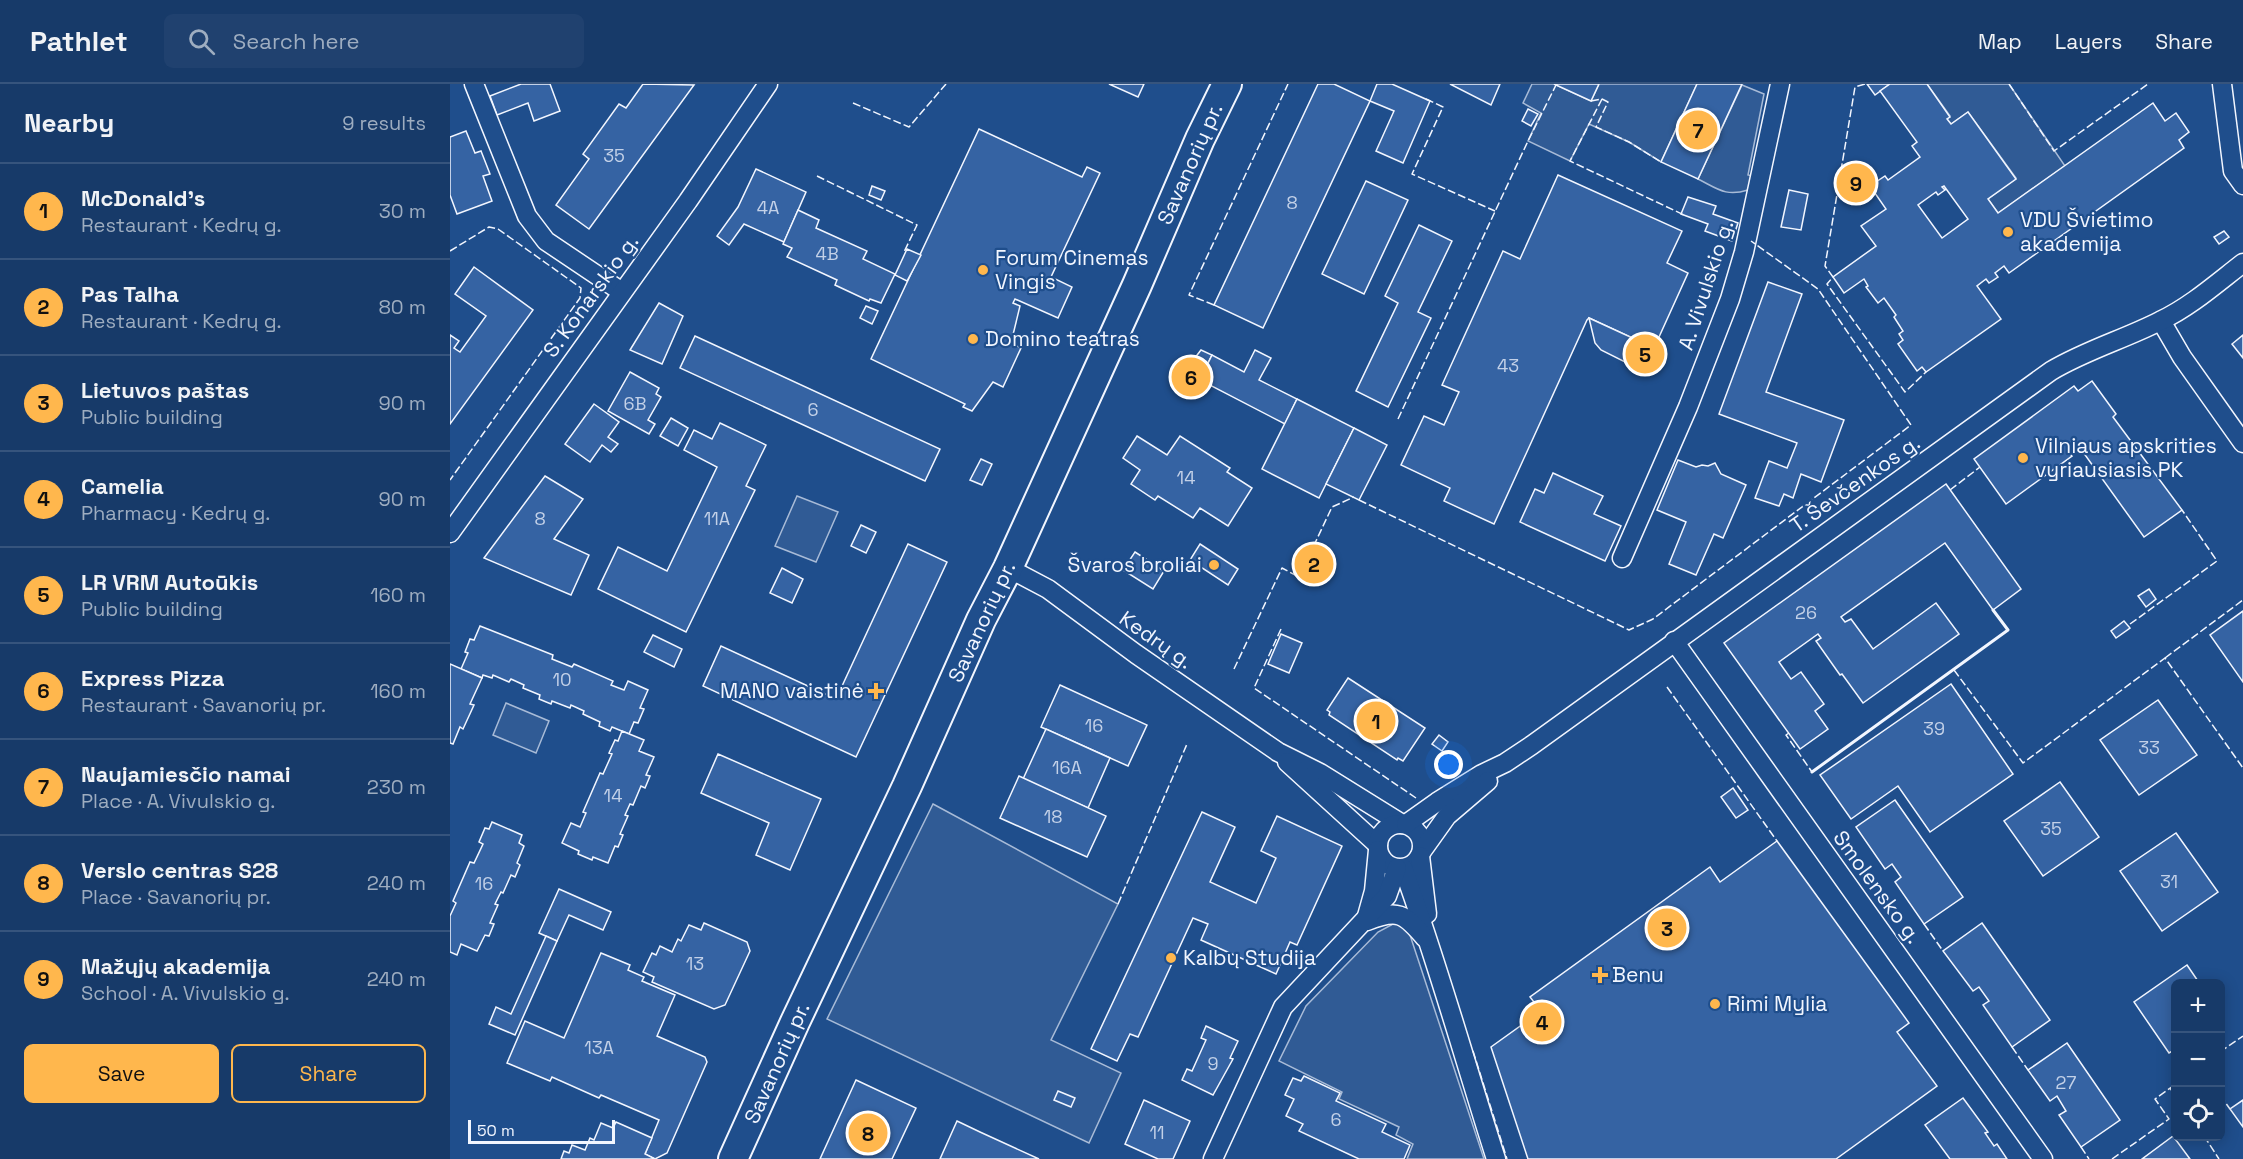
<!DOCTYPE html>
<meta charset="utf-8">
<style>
:root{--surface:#173a69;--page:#20416f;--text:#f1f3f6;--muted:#9eadc0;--line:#36547d;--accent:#ffb74d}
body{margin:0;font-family:"Space Grotesk",sans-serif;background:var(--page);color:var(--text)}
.controls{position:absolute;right:18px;bottom:18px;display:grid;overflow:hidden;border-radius:9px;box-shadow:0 3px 15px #0003}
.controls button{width:54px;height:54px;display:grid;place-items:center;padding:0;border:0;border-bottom:2px solid var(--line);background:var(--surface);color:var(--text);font:30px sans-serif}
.scale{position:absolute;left:18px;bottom:15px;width:147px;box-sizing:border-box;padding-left:6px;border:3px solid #f2f6ff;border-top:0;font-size:16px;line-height:21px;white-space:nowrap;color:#f2f6ff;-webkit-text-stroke:4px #1f4e8c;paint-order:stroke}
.you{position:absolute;left:999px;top:681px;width:21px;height:21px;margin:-15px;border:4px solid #fff;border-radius:50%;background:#1a73e8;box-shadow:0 0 0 9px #1a73e833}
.badge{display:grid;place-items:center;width:39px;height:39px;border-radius:50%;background:var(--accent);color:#111;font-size:20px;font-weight:700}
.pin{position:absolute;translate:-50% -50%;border:3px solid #fff;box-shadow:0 2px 6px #0006}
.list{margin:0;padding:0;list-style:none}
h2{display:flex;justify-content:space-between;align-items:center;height:78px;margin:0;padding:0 24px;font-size:26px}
h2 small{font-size:20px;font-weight:400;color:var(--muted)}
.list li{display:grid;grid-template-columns:39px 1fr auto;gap:18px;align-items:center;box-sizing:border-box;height:96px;padding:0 24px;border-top:2px solid var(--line)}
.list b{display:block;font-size:22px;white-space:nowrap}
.list p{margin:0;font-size:20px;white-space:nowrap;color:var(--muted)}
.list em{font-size:20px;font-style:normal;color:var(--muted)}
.actions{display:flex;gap:12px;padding:18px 24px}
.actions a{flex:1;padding:14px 0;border:2px solid var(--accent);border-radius:9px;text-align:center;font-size:21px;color:var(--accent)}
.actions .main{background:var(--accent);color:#111}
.icon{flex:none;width:33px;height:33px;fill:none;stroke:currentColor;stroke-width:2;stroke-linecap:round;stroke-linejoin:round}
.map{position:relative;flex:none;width:1793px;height:1075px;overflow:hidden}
header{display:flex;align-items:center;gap:36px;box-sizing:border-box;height:84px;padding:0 30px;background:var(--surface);border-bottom:2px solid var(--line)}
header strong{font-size:28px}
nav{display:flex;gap:33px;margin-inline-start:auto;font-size:21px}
.search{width:420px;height:54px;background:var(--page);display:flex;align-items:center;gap:15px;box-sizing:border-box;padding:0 21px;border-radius:9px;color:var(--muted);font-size:22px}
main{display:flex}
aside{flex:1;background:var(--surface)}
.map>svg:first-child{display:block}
</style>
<header>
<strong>Pathlet</strong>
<div class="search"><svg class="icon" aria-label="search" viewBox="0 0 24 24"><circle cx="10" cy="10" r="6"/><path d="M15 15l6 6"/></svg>Search here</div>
<nav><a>Map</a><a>Layers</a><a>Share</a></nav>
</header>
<main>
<aside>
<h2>Nearby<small>9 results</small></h2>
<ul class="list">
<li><span class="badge">1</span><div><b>McDonald's</b><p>Restaurant · Kedrų g.</p></div><em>30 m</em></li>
<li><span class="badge">2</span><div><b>Pas Talha</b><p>Restaurant · Kedrų g.</p></div><em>80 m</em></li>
<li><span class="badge">3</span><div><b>Lietuvos paštas</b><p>Public building</p></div><em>90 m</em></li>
<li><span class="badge">4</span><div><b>Camelia</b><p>Pharmacy · Kedrų g.</p></div><em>90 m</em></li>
<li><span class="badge">5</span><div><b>LR VRM Autoūkis</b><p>Public building</p></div><em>160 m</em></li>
<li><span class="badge">6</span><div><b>Express Pizza</b><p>Restaurant · Savanorių pr.</p></div><em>160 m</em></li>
<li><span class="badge">7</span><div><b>Naujamiesčio namai</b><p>Place · A. Vivulskio g.</p></div><em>230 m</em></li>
<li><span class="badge">8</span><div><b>Verslo centras S28</b><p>Place · Savanorių pr.</p></div><em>240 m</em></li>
<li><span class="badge">9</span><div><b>Mažųjų akademija</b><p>School · A. Vivulskio g.</p></div><em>240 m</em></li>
</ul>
<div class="actions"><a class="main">Save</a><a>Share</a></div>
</aside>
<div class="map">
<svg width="1793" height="1075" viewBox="0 0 1793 1075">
<rect width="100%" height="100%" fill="#1f4e8c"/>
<g fill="#305b95" stroke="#a8bbd7" stroke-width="1.5">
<polygon points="1082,0 1104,0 1141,17 1149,0 1247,0 1211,78 1179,58 1139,40 1120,77 1078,57 1091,29 1073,19"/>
<polygon points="1477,0 1559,0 1615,82 1548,129 1538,115 1566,94 1518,28 1501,40 1497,35 1500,32"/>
<path d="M1292 1 1314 10 1298 91 1303 92 1298 106C1276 113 1268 105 1248 95Z"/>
<polygon points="347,412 388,428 366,478 325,462"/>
<polygon points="56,619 99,637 86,669 43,651"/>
<polygon points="483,720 668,820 601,956 671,989 639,1059 377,935"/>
<polygon points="951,839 958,845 1034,1075 957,1075 963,1060 946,1051 949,1043 889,1015 892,1008 829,977 856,922 928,848 943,840"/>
</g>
<g fill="#3563a3" stroke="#f2f6ff" stroke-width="1.5" fill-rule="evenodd">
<polygon points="71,0 100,0 110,27 84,37 78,19 47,31 40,12"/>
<polygon points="193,0 244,1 139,145 106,121 139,75 133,70 169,20 176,24"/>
<polygon points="659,0 694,0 688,13"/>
<polygon points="868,0 884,0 920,17 813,244 764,221"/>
<polygon points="927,0 942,0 980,17 953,79 926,67 944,27 920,17"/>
<polygon points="1000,0 1050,0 1041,21"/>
<polygon points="1104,0 1149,0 1141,17"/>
<polygon points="1247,0 1292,0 1248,95 1211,78"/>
<polygon points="1417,0 1440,0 1425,11"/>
<path d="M1440 0H1477L1500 33 1497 35 1501 40 1518 28 1566 95 1538 115 1548 129 1703 19 1715 37 1726 29 1739 48 1729 56 1734 64 1559 189 1554 182 1545 189 1548 193 1539 199 1536 195 1527 202 1551 235 1476 288 1472 283 1467 287 1448 260 1453 256 1449 250 1453 247 1444 233 1446 231 1434 214 1428 219 1416 203 1418 202 1414 195 1394 209 1383 193 1426 162 1411 142 1436 125 1420 102 1435 92 1438 96 1470 73 1462 62 1467 58 1430 7ZM1494 102 1518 135 1492 154 1468 121 1486 108 1488 111 1495 106 1492 103Z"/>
<polygon points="1078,25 1088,30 1081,42 1072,37"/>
<polygon points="529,45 632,93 637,83 650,89 601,193 622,203 608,234 565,215 563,219 570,222 561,259 571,264 553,303 543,298 522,327 513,323 515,320 421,275"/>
<polygon points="16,47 25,69 31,67 40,90 33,92 42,117 7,130 0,111 0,53"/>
<polygon points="306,85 356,108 334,158 294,140 279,161 267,152 288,123"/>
<polygon points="1108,91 1232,147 1217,179 1238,189 1204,264 1139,234 1137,236 1044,440 994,417 1000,404 951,381 974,332 994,341 1009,308 992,301 1053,167 1070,175"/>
<polygon points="916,97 958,116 914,210 872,190"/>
<polygon points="422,102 435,107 431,116 419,111"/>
<polygon points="1339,106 1358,110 1351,146 1331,143"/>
<polygon points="1238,113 1266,122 1263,130 1288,139 1282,157 1255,147 1258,140 1231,130"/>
<polygon points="348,126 369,136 366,144 417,167 413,175 445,190 431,219 420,215 419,217 385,201 387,196 337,173 342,164 333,160"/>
<polygon points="969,141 1002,157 968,228 981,234 938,323 906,307 948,219 935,212"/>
<polygon points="1774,147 1779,153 1769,160 1764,153"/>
<polygon points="457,165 471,171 457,197 445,191"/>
<polygon points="24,183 83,226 0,340 0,251 9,257 4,264 10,268 36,232 5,210"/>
<polygon points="1318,198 1352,210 1316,308 1394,336 1371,398 1351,390 1343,414 1334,410 1329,422 1305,414 1319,377 1337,384 1347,359 1269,330"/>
<polygon points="209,219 233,232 212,280 180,266"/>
<polygon points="416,222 428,227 422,240 410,234"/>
<polygon points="1139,234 1200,262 1189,285 1151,266 1145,259"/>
<polygon points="1793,251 1793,274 1782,260"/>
<polygon points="245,252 490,365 475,397 230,284"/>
<polygon points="751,266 762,271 742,310 724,301"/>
<polygon points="805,266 821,274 809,296 847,315 835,340 750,296 762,271 794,288"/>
<polygon points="180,288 209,304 206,310 211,313 198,336 205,340 199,350 158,327"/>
<polygon points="1642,297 1666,330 1663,333 1732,426 1694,453 1628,361 1618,367 1622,372 1556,420 1524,375 1624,302 1628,307"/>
<polygon points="847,315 904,344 869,414 812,385"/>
<polygon points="144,320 169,338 158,353 168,360 161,368 152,361 140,378 115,360"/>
<polygon points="221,334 238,344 228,362 210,352"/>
<polygon points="270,339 316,361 296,402 305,406 236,548 148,505 168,463 217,487 267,383 234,366 244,346 262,355"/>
<polygon points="904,344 937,361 909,416 876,400"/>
<polygon points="687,352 717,371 730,352 780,384 777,388 802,404 778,442 750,424 743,434 708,412 705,416 681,400 690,386 673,374"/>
<polygon points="531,375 542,380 532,401 520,396"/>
<polygon points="1228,376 1246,383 1252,381 1258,382 1265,379 1271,390 1296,401 1273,454 1264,450 1246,491 1219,480 1236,438 1207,426"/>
<polygon points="1103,389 1153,412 1144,430 1171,442 1155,477 1070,438 1085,405 1094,409"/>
<polygon points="95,392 133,415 104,455 139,471 121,511 34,474"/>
<polygon points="1496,400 1571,505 1543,526 1495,459 1391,533 1395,538 1401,535 1423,565 1486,519 1509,550 1413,619 1392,590 1390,591 1366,557 1371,554 1368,550 1329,578 1341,595 1351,588 1374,620 1365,627 1378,645 1350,665 1274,559"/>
<polygon points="411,441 426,448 416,469 401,462"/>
<polygon points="458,460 497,478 406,673 253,602 271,562 386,615"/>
<polygon points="750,460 788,485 778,501 740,476"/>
<polygon points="685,468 714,487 703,505 673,486"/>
<polygon points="863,471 871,475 865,489 856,485"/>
<polygon points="332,484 353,495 342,519 320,509"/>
<polygon points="1699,505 1706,515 1696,523 1688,512"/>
<polygon points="1793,527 1793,598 1760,551"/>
<polygon points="1674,537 1680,544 1666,554 1661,547"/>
<polygon points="30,542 103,571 102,575 122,583 124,580 163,597 161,601 174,606 178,597 198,606 190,624 194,625 188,639 184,638 179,650 162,643 160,647 149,642 150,638 133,630 134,627 121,621 120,624 102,617 101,620 89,615 90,611 73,604 74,601 61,595 59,598 43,591 42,594 33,591 32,594 11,585 18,569 15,568 20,555 24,556"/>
<polygon points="831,550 852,559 839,589 818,580"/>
<polygon points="203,551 232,565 224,583 194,568"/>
<polygon points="0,580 32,594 20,620 24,621 13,645 10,643 3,660 0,659"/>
<polygon points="898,594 975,644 953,677 948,674 947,676 879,631 880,628 877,626"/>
<polygon points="1501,600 1563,690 1480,748 1448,702 1401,735 1370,691"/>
<polygon points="610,601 697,641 678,682 591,643"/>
<polygon points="1708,616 1747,671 1689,711 1650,656"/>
<polygon points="596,645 660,674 638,724 573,695"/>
<polygon points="172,647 194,656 189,667 204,673 196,691 200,692 195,704 191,702 183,721 180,720 175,731 178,732 170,750 173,751 168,763 165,762 158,779 143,773 142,776 128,770 129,767 112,759 121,739 130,743 136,729 133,728 150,689 153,690 162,670 159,669 165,656 168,657"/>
<polygon points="989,651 998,658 992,667 982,660"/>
<polygon points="268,670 371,715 340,786 306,771 319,739 251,709"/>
<polygon points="569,692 656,732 637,773 550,734"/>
<polygon points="1610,698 1649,753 1593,792 1554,737"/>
<polygon points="1283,704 1298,726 1286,734 1271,713"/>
<polygon points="1445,716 1513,813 1474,840 1445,798 1451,793 1442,780 1435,785 1406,743"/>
<polygon points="752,728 785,743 760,798 806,819 826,774 811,767 827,732 892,762 847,861 840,858 826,890 751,856 758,840 743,834 688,953 680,950 667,977 641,965"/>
<polygon points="42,738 72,751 69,759 74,762 67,779 70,781 65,793 61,791 53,809 51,808 45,820 48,821 40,839 44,840 39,852 35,851 27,867 11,860 7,871 0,868 0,832 6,819 3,817 20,778 24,779 33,760 29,758 35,744 39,745"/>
<polygon points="1726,749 1768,808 1712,847 1670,787"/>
<polygon points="1327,757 1459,939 1447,948 1487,1002 1386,1075 1078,1075 1041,963 1091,927 1080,913 1260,783 1270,798"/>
<polygon points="109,805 161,828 153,846 119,831 107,857 89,849"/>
<polygon points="254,839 297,858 300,867 275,921 264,925 202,898 204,893 193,888 202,869 206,871 210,862 222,868 228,855 231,857 239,841 251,846"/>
<polygon points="1532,839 1600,936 1562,963 1533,921 1539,917 1529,903 1523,907 1493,867"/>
<polygon points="96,852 107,857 65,951 39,940 46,923 61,930"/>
<polygon points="151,869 180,881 178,886 194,893 192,897 225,911 207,952 255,973 257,978 217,1069 205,1075 195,1070 209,1036 151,1011 149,1014 102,993 100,997 57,979 75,937 114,954"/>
<polygon points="1737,881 1750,900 1726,900 1726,965 1719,969 1684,918"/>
<polygon points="756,942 788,957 780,974 783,975 763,1011 732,996 737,985 742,987 756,956 751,954"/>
<polygon points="1617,959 1670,1036 1631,1063 1609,1031 1616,1027 1607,1012 1600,1017 1578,986"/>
<polygon points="854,992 890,1009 886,1017 936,1040 932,1048 960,1061 954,1075 909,1075 849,1047 853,1040 836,1032 844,1015 835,1011 843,994 851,997"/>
<polygon points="406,996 466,1024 442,1075 370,1075"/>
<polygon points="608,1007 625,1014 621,1023 604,1016"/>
<polygon points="1513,1014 1538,1048 1535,1049 1544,1062 1547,1060 1557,1075 1500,1075 1475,1041"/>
<polygon points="694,1016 740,1037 723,1075 708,1075 675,1060"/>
<polygon points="1793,1016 1793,1043 1780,1025"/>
<polygon points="507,1037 530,1048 589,1075 490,1075"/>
<polygon points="166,1038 202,1054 195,1070 205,1075 111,1075 114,1067 119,1069 122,1061 135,1066 140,1054 144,1056 151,1039 163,1044"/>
<polygon points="1723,1052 1740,1075 1692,1075"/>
</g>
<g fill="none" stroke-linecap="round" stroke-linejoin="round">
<defs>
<g id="street">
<polyline points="24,0 77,132 96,157 172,208"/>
<polyline points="1772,0 1783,87 1793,101"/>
<polyline points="1711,237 1732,273 1793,359"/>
<polyline points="0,449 238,117 318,0"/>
<polyline points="1172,474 1238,323 1280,215 1294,168 1330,0"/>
<polyline points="558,484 598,505 686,570 828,668 870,689 952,740"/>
<polyline points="1224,557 1593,1075"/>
<polyline points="837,678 928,761"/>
<circle cx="950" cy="762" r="22"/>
<path d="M956 740 987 718 1032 690 1055 679 1082 661 1601 287C1636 266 1675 255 1710 237 1740 223 1767 199 1793 179"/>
<polyline points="972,767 997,732 1038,697"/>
<polyline points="970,772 977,830"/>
<path d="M953 784C988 880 1015 978 1046 1075"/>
<polyline points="917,832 924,807 928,766"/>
<path d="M917 837C948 825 954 829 975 854"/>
<polyline points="763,1075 833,923 937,812 947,784"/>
</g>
<polyline id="primary" points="283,1075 345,938 457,702 531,536 558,484 687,201 750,55 777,0"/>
</defs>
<use href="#street" stroke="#f2f6ff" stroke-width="21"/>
<use href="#primary" stroke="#f2f6ff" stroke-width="32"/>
<use href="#street" stroke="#1f4e8c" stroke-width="18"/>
<use href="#primary" stroke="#1f4e8c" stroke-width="28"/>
<g stroke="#f2f6ff" stroke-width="1.5" stroke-dasharray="8 3" stroke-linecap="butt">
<polyline points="1415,0 1405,3 1375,182 1383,193 1377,200 1455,308 1476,288"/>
<polyline points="1559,0 1604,67 1698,0"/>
<polyline points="976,15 993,23 962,90 1045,127"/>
<polyline points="1152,15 1120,77 1234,131"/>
<polyline points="1141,17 1152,15 1158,18 1146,43 1179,58 1211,78"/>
<polyline points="403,19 459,43 496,0"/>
<polyline points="367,92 467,141 454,168"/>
<polyline points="0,167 39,143 48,145 131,204 130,214 0,396"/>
<polyline points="764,221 739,211 838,0"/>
<polyline points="948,335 1078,57 1106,1"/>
<polyline points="1500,406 1530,383"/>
<polyline points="909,416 1175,544 1179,546 1203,535 1461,341 1368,205 1301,157"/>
<polyline points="1680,540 1767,477 1732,426"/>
<polyline points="831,545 804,604 966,714"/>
<polyline points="1715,574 1793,516"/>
<polyline points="784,585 832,484 849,493 882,423 904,413"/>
<polyline points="1504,586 1573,679 1715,574 1793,684"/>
<polyline points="1217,603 1327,757"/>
<polyline points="1339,649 1336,651 1362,688"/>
<polyline points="668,820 737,660"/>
<polyline points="1474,840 1493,867"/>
<polyline points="1562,963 1578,986"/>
<polyline points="1023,967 1057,1075"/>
<polyline points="1770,968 1793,952"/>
<polyline points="1720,1004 1726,1013"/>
<polyline points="1770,1011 1780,1025"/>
<polyline points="1754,1052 1769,1075"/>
<polyline points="1631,1063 1639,1075"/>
<polyline points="1662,1075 1719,1035 1705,1015 1726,1000"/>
</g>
<polyline stroke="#f2f6ff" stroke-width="3" points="1362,688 1558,546 1543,526"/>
</g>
<g fill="#ffb74d" stroke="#1f4e8c" stroke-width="2">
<circle cx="1558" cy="148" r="6"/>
<circle cx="533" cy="186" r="6"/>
<circle cx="523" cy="255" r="6"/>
<circle cx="1573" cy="374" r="6"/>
<circle cx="764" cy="481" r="6"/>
<path d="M423 598h6v6h6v6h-6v6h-6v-6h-6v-6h6z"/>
<circle cx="721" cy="874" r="6"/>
<path d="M1147 882h6v6h6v6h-6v6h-6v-6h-6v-6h6z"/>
<circle cx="1265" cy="920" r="6"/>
</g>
<g text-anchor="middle" stroke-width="4.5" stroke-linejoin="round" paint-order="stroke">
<g font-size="18" fill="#c3d1e8">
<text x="164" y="78">35</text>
<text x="842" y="125">8</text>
<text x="318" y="130">4A</text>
<text x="377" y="176">4B</text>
<text x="1058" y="288">43</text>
<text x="185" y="326">6B</text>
<text x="363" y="332">6</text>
<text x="736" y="400">14</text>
<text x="90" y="441">8</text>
<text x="267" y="441">11A</text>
<text x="1356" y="535">26</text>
<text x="112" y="602">10</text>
<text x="644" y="648">16</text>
<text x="1484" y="651">39</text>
<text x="1699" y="670">33</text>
<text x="617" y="690">16A</text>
<text x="163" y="718">14</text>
<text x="603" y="739">18</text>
<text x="1601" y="751">35</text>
<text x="1719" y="804">31</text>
<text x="34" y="806">16</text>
<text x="245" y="886">13</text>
<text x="149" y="970">13A</text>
<text x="763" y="986">9</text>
<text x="1616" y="1005">27</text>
<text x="886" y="1042">6</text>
<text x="707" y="1055">11</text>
</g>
<g font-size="21" fill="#f2f6ff" stroke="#1f4e8c">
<text transform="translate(740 80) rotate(-66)" y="7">Savanorių pr.</text>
<text transform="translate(1256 201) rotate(-72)" y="7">A. Vivulskio g.</text>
<text transform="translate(141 212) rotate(-54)" y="7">S. Konarskio g.</text>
<text transform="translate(1405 400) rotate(-35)" y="7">T. Ševčenkos g.</text>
<text transform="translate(532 538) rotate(-65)" y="7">Savanorių pr.</text>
<text transform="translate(706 556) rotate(35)" y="7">Kedrų g.</text>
<text transform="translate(1427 803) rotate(54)" y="7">Smolensko g.</text>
<text transform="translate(327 979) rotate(-66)" y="7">Savanorių pr.</text>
</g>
<g font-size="21" fill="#f2f6ff" stroke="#1f4e8c" text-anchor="start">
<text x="1570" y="143">VDU Švietimo<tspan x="1570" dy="24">akademija</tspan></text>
<text x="545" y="181">Forum Cinemas<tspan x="545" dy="24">Vingis</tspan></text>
<text x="535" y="262">Domino teatras</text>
<text x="1585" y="369">Vilniaus apskrities<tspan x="1585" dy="24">vyriausiasis PK</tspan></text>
<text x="752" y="488" text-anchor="end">Švaros broliai</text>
<text x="414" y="614" text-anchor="end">MANO vaistinė</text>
<text x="733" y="881">Kalbų Studija</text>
<text x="1162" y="898">Benu</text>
<text x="1277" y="927">Rimi Mylia</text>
</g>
</g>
</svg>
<div class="controls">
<button>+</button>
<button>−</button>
<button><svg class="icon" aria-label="locate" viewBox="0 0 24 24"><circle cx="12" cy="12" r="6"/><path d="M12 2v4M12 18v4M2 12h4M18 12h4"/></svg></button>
</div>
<div class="scale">50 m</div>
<div class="you"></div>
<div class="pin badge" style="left:926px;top:637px">1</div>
<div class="pin badge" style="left:864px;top:480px">2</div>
<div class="pin badge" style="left:1217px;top:844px">3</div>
<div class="pin badge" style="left:1092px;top:938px">4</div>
<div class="pin badge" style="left:1195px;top:270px">5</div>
<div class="pin badge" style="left:741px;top:293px">6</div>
<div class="pin badge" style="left:1248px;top:46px">7</div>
<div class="pin badge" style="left:418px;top:1049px">8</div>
<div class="pin badge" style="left:1406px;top:99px">9</div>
</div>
</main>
